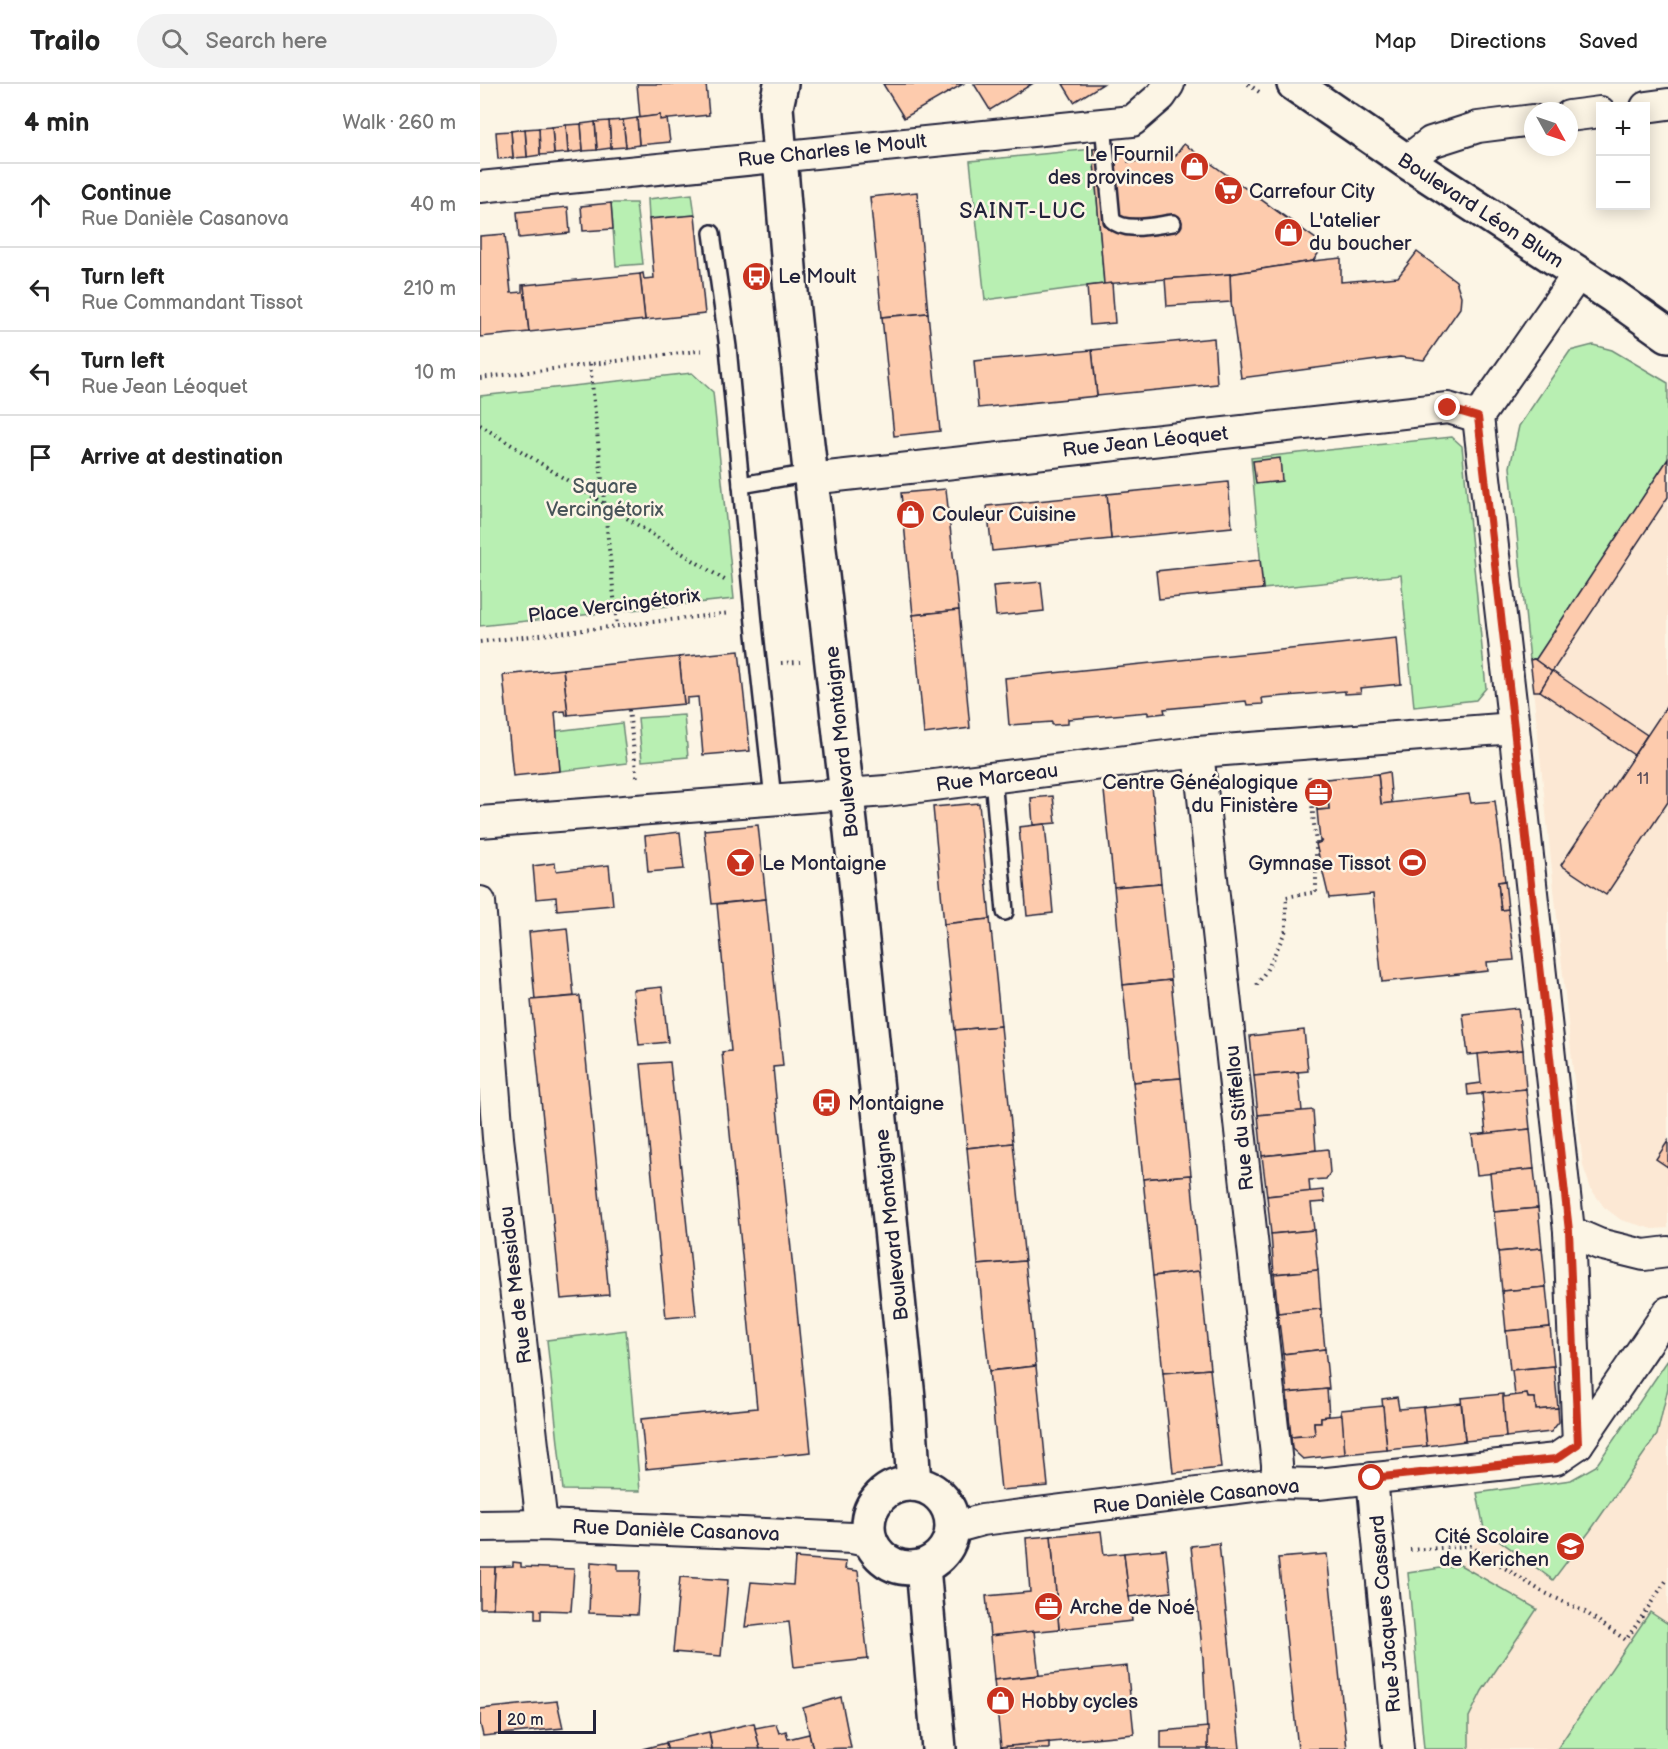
<!DOCTYPE html>
<meta charset="utf-8">
<style>
:root{--surface:#fff;--page:#f2f2f2;--text:#222;--muted:#767676;--line:#e0e0e0}
body{margin:0;font-family:"Balsamiq Sans",sans-serif;background:var(--page);color:var(--text)}
.controls{position:absolute;right:18px;top:18px;display:grid;overflow:hidden;border-radius:0px;box-shadow:0 3px 15px #0003}
.controls button{width:54px;height:54px;display:grid;place-items:center;padding:0;border:0;border-bottom:2px solid var(--line);background:var(--surface);color:var(--text);font:30px sans-serif}
.compass{position:absolute;left:1044px;top:18px;width:54px;height:54px;border-radius:50%;background:var(--surface);box-shadow:0 3px 15px #0003;rotate:130deg}
.scale{position:absolute;left:18px;bottom:15px;width:98px;box-sizing:border-box;padding-left:6px;border:3px solid #22223b;border-top:0;font-size:16px;line-height:21px;white-space:nowrap;color:#22223b;-webkit-text-stroke:4px #fcf5e5;paint-order:stroke}
.stop{position:absolute;width:18px;height:18px;margin:-14px;border:4px solid #c8321e;border-radius:50%;background:#fff}
.stop.end{background:#c8321e;border-color:#fff;box-shadow:0 2px 6px #0008}
.list{margin:0;padding:0;list-style:none}
h2{display:flex;justify-content:space-between;align-items:center;height:78px;margin:0;padding:0 24px;font-size:26px}
h2 small{font-size:20px;font-weight:400;color:var(--muted)}
.list li{display:grid;grid-template-columns:39px 1fr auto;gap:18px;align-items:center;box-sizing:border-box;height:84px;padding:0 24px;border-top:2px solid var(--line)}
.list b{display:block;font-size:22px;white-space:nowrap}
.list p{margin:0;font-size:20px;white-space:nowrap;color:var(--muted)}
.list em{font-size:20px;font-style:normal;color:var(--muted)}
.icon{flex:none;width:33px;height:33px;fill:none;stroke:currentColor;stroke-width:2;stroke-linecap:round;stroke-linejoin:round}
.map{position:relative;flex:none;width:1188px;height:1665px;overflow:hidden}
header{display:flex;align-items:center;gap:36px;box-sizing:border-box;height:84px;padding:0 30px;background:var(--surface);border-bottom:2px solid var(--line)}
header strong{font-size:28px}
nav{display:flex;gap:33px;margin-inline-start:auto;font-size:21px}
.search{width:420px;height:54px;background:var(--page);display:flex;align-items:center;gap:15px;box-sizing:border-box;padding:0 21px;border-radius:33px;color:var(--muted);font-size:22px}
main{display:flex}
aside{flex:1;background:var(--surface)}
.map>svg:first-child{display:block}
</style>
<header>
<strong>Trailo</strong>
<div class="search"><svg class="icon" aria-label="search" viewBox="0 0 24 24"><circle cx="10" cy="10" r="6"/><path d="M15 15l6 6"/></svg>Search here</div>
<nav><a>Map</a><a>Directions</a><a>Saved</a></nav>
</header>
<main>
<aside>
<h2>4 min<small>Walk · 260 m</small></h2>
<ul class="list">
<li><svg class="icon" aria-label="ahead" viewBox="0 0 24 24"><path d="M12 20V5M6 11l6-6 6 6"/></svg><div><b>Continue</b><p>Rue Danièle Casanova</p></div><em>40 m</em></li>
<li><svg class="icon" aria-label="left" viewBox="0 0 24 24"><path d="M17 20v-9H6M10 6l-5 5 5 5"/></svg><div><b>Turn left</b><p>Rue Commandant Tissot</p></div><em>210 m</em></li>
<li><svg class="icon" aria-label="left" viewBox="0 0 24 24"><path d="M17 20v-9H6M10 6l-5 5 5 5"/></svg><div><b>Turn left</b><p>Rue Jean Léoquet</p></div><em>10 m</em></li>
<li><svg class="icon" aria-label="arrive" viewBox="0 0 24 24"><path d="M6 21V4h12l-3 4 3 4H6"/></svg><div><b>Arrive at destination</b></div></li>
</ul>
</aside>
<div class="map">
<svg width="1188" height="1665" viewBox="0 0 1188 1665">
<rect width="100%" height="100%" fill="#fcf5e5"/>
<filter id="ink" filterUnits="userSpaceOnUse"><feTurbulence type="fractalNoise" baseFrequency=".0167" numOctaves="2"/><feDisplacementMap in="SourceGraphic" scale="12" xChannelSelector="R" yChannelSelector="G"/><feConvolveMatrix kernelMatrix="1 2 1 2 8 2 1 2 1" color-interpolation-filters="sRGB"/></filter>
<g filter="url(#ink)">
<g fill="#fce8d4">
<polygon points="1188,375 1188,1144 1173,1145 1141,1136 1124,1123 1111,1105 1103,1082 1050,576 1056,575"/>
<polygon points="1188,1276 1188,1665 944,1665 928,1489 980,1481 1004,1445 997,1409 1091,1396 1116,1382"/>
</g>
<g fill="#b8efb2" stroke="#6d8876" stroke-width="1.5">
<polygon points="613,65 624,200 505,216 490,77"/>
<polygon points="212,110 215,131 169,135 168,115"/>
<polygon points="131,119 156,119 163,180 136,182"/>
<polygon points="1113,261 1132,266 1188,299 1188,375 1056,575 1050,576 1030,383 1039,342 1090,267"/>
<polygon points="212,289 233,308 254,515 0,542 0,312"/>
<polygon points="972,353 982,362 1006,604 996,616 934,623 921,491 783,505 771,374"/>
<polygon points="204,631 208,673 162,677 158,634"/>
<polygon points="142,639 147,679 80,687 76,647"/>
<polygon points="146,1246 160,1407 83,1406 67,1256"/>
<polygon points="1188,1276 1188,1304 1177,1351 1110,1447 1073,1496 1004,1445 997,1409 1091,1396 1116,1382"/>
<polygon points="980,1481 1057,1525 1002,1607 989,1633 989,1665 944,1665 928,1489"/>
<polygon points="1170,1528 1188,1540 1188,1665 1077,1665"/>
</g>
<g fill="#fdcbad" stroke="#22223b" stroke-width="1.5">
<polygon points="157,0 226,0 229,31 180,36 180,31 160,34"/>
<polygon points="403,0 483,0 424,34"/>
<polygon points="494,0 552,0 510,26"/>
<polygon points="583,0 623,0 594,18"/>
<polygon points="180,31 180,36 187,35 190,58 159,61 157,34"/>
<polygon points="157,34 159,61 146,63 143,36"/>
<polygon points="143,36 146,63 131,64 129,37"/>
<polygon points="129,37 131,64 117,66 115,38"/>
<polygon points="115,38 117,66 103,67 101,40"/>
<polygon points="101,40 103,67 88,69 86,41"/>
<polygon points="86,41 88,69 74,70 72,43"/>
<polygon points="72,43 74,70 60,71 59,44"/>
<polygon points="59,44 60,71 47,73 45,45"/>
<polygon points="45,45 47,73 33,74 31,47"/>
<polygon points="31,47 33,74 18,75 16,48"/>
<polygon points="704,60 844,161 833,177 750,190 624,200 613,65 647,62 648,78 693,75"/>
<polygon points="437,108 448,229 402,233 390,113"/>
<polygon points="131,119 133,145 103,147 101,122"/>
<polygon points="88,123 90,149 39,154 37,128"/>
<polygon points="215,131 225,230 165,236 160,190 163,189 164,195 174,194 169,135"/>
<polygon points="25,150 31,209 42,208 42,201 44,201 49,248 0,253 0,152"/>
<polygon points="937,168 976,197 981,212 980,224 944,276 920,273 761,294 751,218 750,190 833,177 861,174 861,198 918,193"/>
<polygon points="160,190 165,236 49,248 44,201"/>
<polygon points="750,190 751,218 687,222 685,195"/>
<polygon points="632,199 635,239 610,241 607,202"/>
<polygon points="448,229 460,347 414,352 402,233"/>
<polygon points="734,254 737,300 617,312 612,266"/>
<polygon points="612,266 617,312 498,324 494,277"/>
<polygon points="800,374 802,397 776,400 773,377"/>
<polygon points="1188,375 1188,413 1072,588 1054,575 1056,575"/>
<polygon points="748,398 752,443 631,455 627,410"/>
<polygon points="466,405 479,526 433,531 421,409"/>
<polygon points="627,410 631,455 512,467 507,422"/>
<polygon points="780,476 783,505 679,515 676,487"/>
<polygon points="561,498 564,527 516,532 513,502"/>
<polygon points="479,526 490,644 444,650 433,531"/>
<polygon points="917,554 921,600 880,604 881,609 865,610 865,607 782,614 783,620 767,621 766,617 684,625 685,629 668,631 668,628 588,635 588,640 572,641 572,638 529,641 525,594"/>
<polygon points="259,567 270,667 223,671 218,613 207,614 207,620 204,620 199,573"/>
<polygon points="199,573 204,620 88,631 83,585"/>
<polygon points="1054,575 1072,588 1060,607 1054,607 1050,576"/>
<polygon points="83,585 88,631 86,632 85,627 75,628 80,687 33,692 23,591"/>
<polygon points="1072,587 1167,651 1154,671 1060,607"/>
<polygon points="1188,620 1188,718 1126,811 1081,781"/>
<polygon points="909,688 912,719 901,720 898,690"/>
<polygon points="898,690 901,720 989,710 991,719 1015,717 1025,797 1018,798 1021,826 1028,825 1034,876 1007,878 1008,887 902,898 893,810 849,814 836,760 843,757 840,757 837,726 849,725 846,695"/>
<polygon points="846,695 849,725 837,726 834,696"/>
<polygon points="672,702 681,799 634,803 624,707"/>
<polygon points="573,712 576,739 553,741 551,714"/>
<polygon points="499,719 510,835 464,840 453,723"/>
<polygon points="565,740 573,829 547,832 539,743"/>
<polygon points="278,741 286,815 232,820 224,746"/>
<polygon points="200,748 204,785 168,788 165,752"/>
<polygon points="75,779 76,787 129,781 133,821 77,826 76,813 56,815 53,782"/>
<polygon points="1025,797 1028,825 1021,826 1018,798"/>
<polygon points="681,799 691,896 643,901 634,803"/>
<polygon points="286,815 303,982 293,983 331,1368 166,1385 161,1335 277,1324 242,968 251,967 237,820"/>
<polygon points="510,835 521,942 475,946 464,840"/>
<polygon points="87,844 94,912 55,916 49,848"/>
<polygon points="691,896 701,994 653,998 643,901"/>
<polygon points="182,903 188,958 159,961 153,906"/>
<polygon points="100,912 129,1211 81,1215 51,916"/>
<polygon points="1038,924 1043,966 988,971 983,930"/>
<polygon points="521,942 533,1059 487,1064 475,946"/>
<polygon points="824,946 828,987 774,992 770,952"/>
<polygon points="1043,966 1046,1005 988,1011 987,1001 1001,999 998,970"/>
<polygon points="190,978 216,1231 186,1234 161,980"/>
<polygon points="818,988 822,1027 778,1031 774,992"/>
<polygon points="701,994 711,1091 663,1095 653,998"/>
<polygon points="1046,1005 1050,1045 1006,1050 1002,1009"/>
<polygon points="833,1026 836,1066 782,1072 778,1031"/>
<polygon points="1050,1045 1054,1085 997,1091 992,1051"/>
<polygon points="1188,1057 1188,1083 1176,1075"/>
<polygon points="533,1059 545,1177 498,1181 487,1064"/>
<polygon points="848,1065 850,1089 846,1095 829,1096 830,1108 787,1112 782,1072"/>
<polygon points="1054,1085 1058,1124 1014,1128 1010,1089"/>
<polygon points="711,1091 720,1187 673,1192 663,1095"/>
<polygon points="843,1106 845,1118 831,1119 834,1146 791,1150 787,1112"/>
<polygon points="1058,1124 1062,1164 1018,1168 1014,1128"/>
<polygon points="834,1146 838,1186 794,1190 791,1150"/>
<polygon points="1062,1164 1066,1203 1022,1207 1018,1168"/>
<polygon points="545,1177 556,1282 509,1287 498,1181"/>
<polygon points="838,1186 841,1225 798,1229 794,1190"/>
<polygon points="720,1187 730,1285 683,1289 673,1192"/>
<polygon points="1066,1203 1070,1243 1026,1247 1022,1207"/>
<polygon points="841,1225 845,1265 803,1270 798,1229"/>
<polygon points="1070,1243 1074,1282 1030,1286 1026,1247"/>
<polygon points="845,1265 849,1305 807,1309 803,1270"/>
<polygon points="556,1282 568,1402 521,1406 509,1287"/>
<polygon points="1074,1282 1078,1324 1056,1326 1055,1314 1048,1314 1047,1310 1035,1312 1032,1286"/>
<polygon points="730,1285 741,1384 693,1389 683,1289"/>
<polygon points="847,1305 849,1332 841,1333 841,1338 834,1338 835,1351 811,1353 807,1309"/>
<polygon points="1023,1310 1026,1353 985,1357 981,1314"/>
<polygon points="1047,1310 1048,1314 1055,1314 1056,1326 1078,1324 1079,1338 1071,1348 1026,1353 1023,1313"/>
<polygon points="917,1313 919,1325 943,1323 947,1362 907,1366 902,1315"/>
<polygon points="981,1319 985,1357 947,1362 943,1323"/>
<polygon points="903,1322 907,1366 865,1370 861,1326"/>
<polygon points="862,1331 865,1370 823,1375 812,1365 811,1353 835,1351 834,1338 841,1338 841,1333"/>
<polygon points="621,1447 624,1471 644,1469 652,1537 579,1545 571,1452"/>
<polygon points="571,1452 579,1545 510,1552 506,1512 550,1508 546,1454"/>
<polygon points="739,1459 760,1665 728,1665 723,1574 711,1462"/>
<polygon points="686,1465 691,1508 649,1513 644,1469"/>
<polygon points="847,1470 867,1665 818,1665 798,1474"/>
<polygon points="315,1474 366,1478 365,1485 378,1487 388,1575 314,1583 309,1538 265,1543 271,1498 313,1501"/>
<polygon points="33,1478 41,1479 41,1483 94,1485 91,1527 61,1526 61,1535 55,1535 55,1525 13,1524 15,1483 33,1482"/>
<polygon points="111,1478 138,1480 138,1487 160,1487 157,1531 109,1529"/>
<polygon points="0,1483 15,1483 13,1524 0,1524"/>
<polygon points="200,1493 248,1496 241,1572 193,1568"/>
<polygon points="554,1547 559,1591 514,1596 510,1552"/>
<polygon points="647,1582 654,1650 521,1663 514,1596"/>
<polygon points="361,1613 371,1664 333,1665 323,1624"/>
<polygon points="77,1617 83,1644 3,1652 0,1639 0,1625"/>
<polygon points="274,1639 280,1665 232,1665 229,1649"/>
<polygon points="296,1640 299,1649 306,1647 308,1655 329,1650 333,1665 280,1665 275,1644"/>
<polygon points="728,1643 728,1665 681,1665 681,1647"/>
<polygon points="229,1648 232,1665 187,1665 186,1658"/>
<polygon points="569,1658 569,1665 522,1665 521,1663"/>
<polygon points="186,1659 187,1665 162,1665"/>
</g>
<g fill="none" stroke-linecap="round" stroke-linejoin="round">
<defs>
<g id="lane">
<path d="M623 40 632 136C645 149 675 141 693 139"/>
<polyline points="232,149 248,263 275,550 293,715"/>
<polyline points="261,401 330,389"/>
<polyline points="513,694 525,828"/>
</g>
<g id="street">
<polyline points="1166,23 1188,20"/>
<polyline points="1089,32 1120,28"/>
<polyline points="926,77 951,58 998,43 1053,36"/>
<polyline points="0,103 652,37 681,12 689,0"/>
<polyline points="1098,190 998,333 1034,644 1089,1147 1098,1360"/>
<polyline points="330,395 968,324 998,333"/>
<polyline points="718,668 797,1380 797,1399"/>
<polyline points="0,738 406,707 718,668 1034,644"/>
<polyline points="0,818 18,1054 62,1441"/>
<polyline points="1089,1147 1119,1160 1164,1171 1188,1168"/>
<polyline points="892,1394 918,1665"/>
<polyline points="0,1442 62,1441 262,1449 372,1454 391,1458"/>
<polyline points="473,1444 502,1436 797,1399 838,1400 1076,1375 1098,1360 1188,1228"/>
</g>
<g id="secondary">
<polyline points="301,0 296,23 311,208 324,333 371,747 428,1314 434,1400"/>
<polyline points="814,0 926,77 1133,212 1188,251"/>
<circle cx="430" cy="1442" r="42"/>
<polyline points="443,1483 459,1665"/>
</g>
</defs>
<use href="#lane" stroke="#22223b" stroke-width="20"/>
<use href="#street" stroke="#22223b" stroke-width="34"/>
<use href="#secondary" stroke="#22223b" stroke-width="38"/>
<g stroke="#22223b" stroke-width="4" stroke-dasharray="1.5 4.5" stroke-linecap="butt">
<polyline points="768,0 782,10"/>
<polyline points="110,280 137,542"/>
<polyline points="0,294 225,266"/>
<polyline points="0,341 246,497"/>
<polyline points="0,558 250,529"/>
<polyline points="301,579 320,578"/>
<polyline points="149,626 157,695"/>
<polyline points="777,901 789,882 806,846 806,813 836,808 836,760 829,690"/>
<polyline points="930,1466 990,1462 1061,1507 1105,1528 1146,1556 1188,1494"/>
</g>
<use href="#lane" stroke="#fcf5e5" stroke-width="15"/>
<use href="#street" stroke="#fcf5e5" stroke-width="30"/>
<use href="#secondary" stroke="#fcf5e5" stroke-width="33"/>
</g>
</g>
<g fill="none" stroke-linecap="round" stroke-linejoin="round" filter="url(#ink)">
<polyline stroke="#c8321e" stroke-width="8" points="892,1394 1076,1375 1098,1360 1089,1147 1034,644 998,333 968,324"/>
</g>
<defs>
<symbol id="shop-disc" viewBox="-11 -11 22 22"><circle r="9.5" fill="#c8321e" stroke="#fcf5e5"/><path d="M-5-2.5h2.3a2.7 3.5 0 0 1 5.4 0H5L5.5 6h-11ZM-1.5-2.5h3a1.5 2.3 0 0 0-3 0Z" fill="#fff"/></symbol>
<symbol id="supermarket-disc" viewBox="-11 -11 22 22"><circle r="9.5" fill="#c8321e" stroke="#fcf5e5"/><path d="M-6-5.5h2.5l.6 2H6L4.5 2H-2.5L-4.4-4H-6ZM-1.5 3.2a1.3 1.3 0 1 0 .1 0ZM3 3.2a1.3 1.3 0 1 0 .1 0Z" fill="#fff"/></symbol>
<symbol id="bus-disc" viewBox="-11 -11 22 22"><circle r="9.5" fill="#c8321e" stroke="#fcf5e5"/><path d="M-5-6H5V4H4V6H2V4H-2V6H-4V4H-5ZM-3.5-4V0h7V-4ZM-3.5 1.2v1.5H-2V1.2ZM2 1.2v1.5H3.5V1.2Z" fill="#fff"/></symbol>
<symbol id="office-disc" viewBox="-11 -11 22 22"><circle r="9.5" fill="#c8321e" stroke="#fcf5e5"/><path d="M-6-3h4V-5.5h4V-3h4V5H-6ZM-1-4.5V-3h2v-1.5ZM-6 0V1H6V0Z" fill="#fff"/></symbol>
<symbol id="bar-disc" viewBox="-11 -11 22 22"><circle r="9.5" fill="#c8321e" stroke="#fcf5e5"/><path d="M-6-5H6L.8 .8V4.5H3.5V6h-7V4.5H-.8V.8Z" fill="#fff"/></symbol>
<symbol id="stadium-disc" viewBox="-11 -11 22 22"><circle r="9.5" fill="#c8321e" stroke="#fcf5e5"/><path d="M0-5a6.5 5 0 1 0 0 10a6.5 5 0 1 0 0-10ZM-3.5-1.8h7v3.6h-7Z" fill="#fff"/></symbol>
<symbol id="school-disc" viewBox="-11 -11 22 22"><circle r="9.5" fill="#c8321e" stroke="#fcf5e5"/><path d="M0-5L7-2L0 1L-7-2ZM-4 1L0 2.5L4 1V4Q0 6-4 4Z" fill="#fff"/></symbol>
</defs>
<g fill-rule="evenodd">
<use href="#shop-disc" x="698" y="66" width="33" height="33"/>
<use href="#supermarket-disc" x="732" y="90" width="33" height="33"/>
<use href="#shop-disc" x="792" y="132" width="33" height="33"/>
<use href="#bus-disc" x="260" y="176" width="33" height="33"/>
<use href="#shop-disc" x="414" y="414" width="33" height="33"/>
<use href="#office-disc" x="822" y="692" width="33" height="33"/>
<use href="#bar-disc" x="244" y="762" width="33" height="33"/>
<use href="#stadium-disc" x="916" y="762" width="33" height="33"/>
<use href="#bus-disc" x="330" y="1002" width="33" height="33"/>
<use href="#school-disc" x="1074" y="1446" width="33" height="33"/>
<use href="#office-disc" x="552" y="1506" width="33" height="33"/>
<use href="#shop-disc" x="504" y="1600" width="33" height="33"/>
</g>
<g text-anchor="middle" stroke-width="5" stroke-linejoin="round" paint-order="stroke">
<g font-size="16" fill="#594c58">
<text x="1163" y="700">11</text>
</g>
<g font-size="20" fill="#22223b" stroke="#fcf5e5">
<text transform="translate(352 66) rotate(-6)" y="7">Rue Charles le Moult</text>
<text transform="translate(1001 126) rotate(33)" y="7">Boulevard Léon Blum</text>
<text transform="translate(665 357) rotate(-6)" y="7">Rue Jean Léoquet</text>
<text transform="translate(134 521) rotate(-7)" y="7">Place Vercingétorix</text>
<text transform="translate(361 658) rotate(-96)" y="7">Boulevard Montaigne</text>
<text transform="translate(517 693) rotate(-7)" y="7">Rue Marceau</text>
<text transform="translate(759 1034) rotate(-96)" y="7">Rue du Stiffellou</text>
<text transform="translate(411 1141) rotate(-96)" y="7">Boulevard Montaigne</text>
<text transform="translate(35 1201) rotate(-97)" y="7">Rue de Messidou</text>
<text transform="translate(716 1412) rotate(-6)" y="7">Rue Danièle Casanova</text>
<text transform="translate(196 1446) rotate(2)" y="7">Rue Danièle Casanova</text>
<text transform="translate(905 1530) rotate(-95)" y="7">Rue Jacques Cassard</text>
</g>
<g font-size="20" fill="#22223b" stroke="#fcf5e5" text-anchor="start">
<text x="694" y="77" text-anchor="end">Le Fournil<tspan x="694" dy="23">des provinces</tspan></text>
<text x="769" y="114">Carrefour City</text>
<text x="829" y="143">L'atelier<tspan x="829" dy="23">du boucher</tspan></text>
<text x="298" y="199">Le Moult</text>
<text x="452" y="437">Couleur Cuisine</text>
<text x="818" y="705" text-anchor="end">Centre Généalogique<tspan x="818" dy="23">du Finistère</tspan></text>
<text x="282" y="786">Le Montaigne</text>
<text x="911" y="786" text-anchor="end">Gymnase Tissot</text>
<text x="368" y="1026">Montaigne</text>
<text x="1069" y="1459" text-anchor="end">Cité Scolaire<tspan x="1069" dy="23">de Kerichen</tspan></text>
<text x="590" y="1530">Arche de Noé</text>
<text x="541" y="1624">Hobby cycles</text>
</g>
<g font-size="20" fill="#485559" stroke="#fcf5e5">
<text x="125" y="409">Square<tspan x="125" dy="23">Vercingétorix</tspan></text>
</g>
<g font-size="22" letter-spacing="1.5" fill="#22223b" stroke="#fcf5e5">
<text x="543" y="134">SAINT-LUC</text>
</g>
</g>
</svg>
<div class="controls">
<button>+</button>
<button>−</button>
</div>
<svg class="compass" viewBox="-18 -18 36 36"><path d="M0-13l5 13h-10z" fill="#e53935"/><path d="M0 13l5-13h-10z" fill="#767676"/></svg>
<div class="scale">20 m</div>
<div class="stop" style="left:892px;top:1394px"></div>
<div class="stop end" style="left:968px;top:324px"></div>
</div>
</main>
